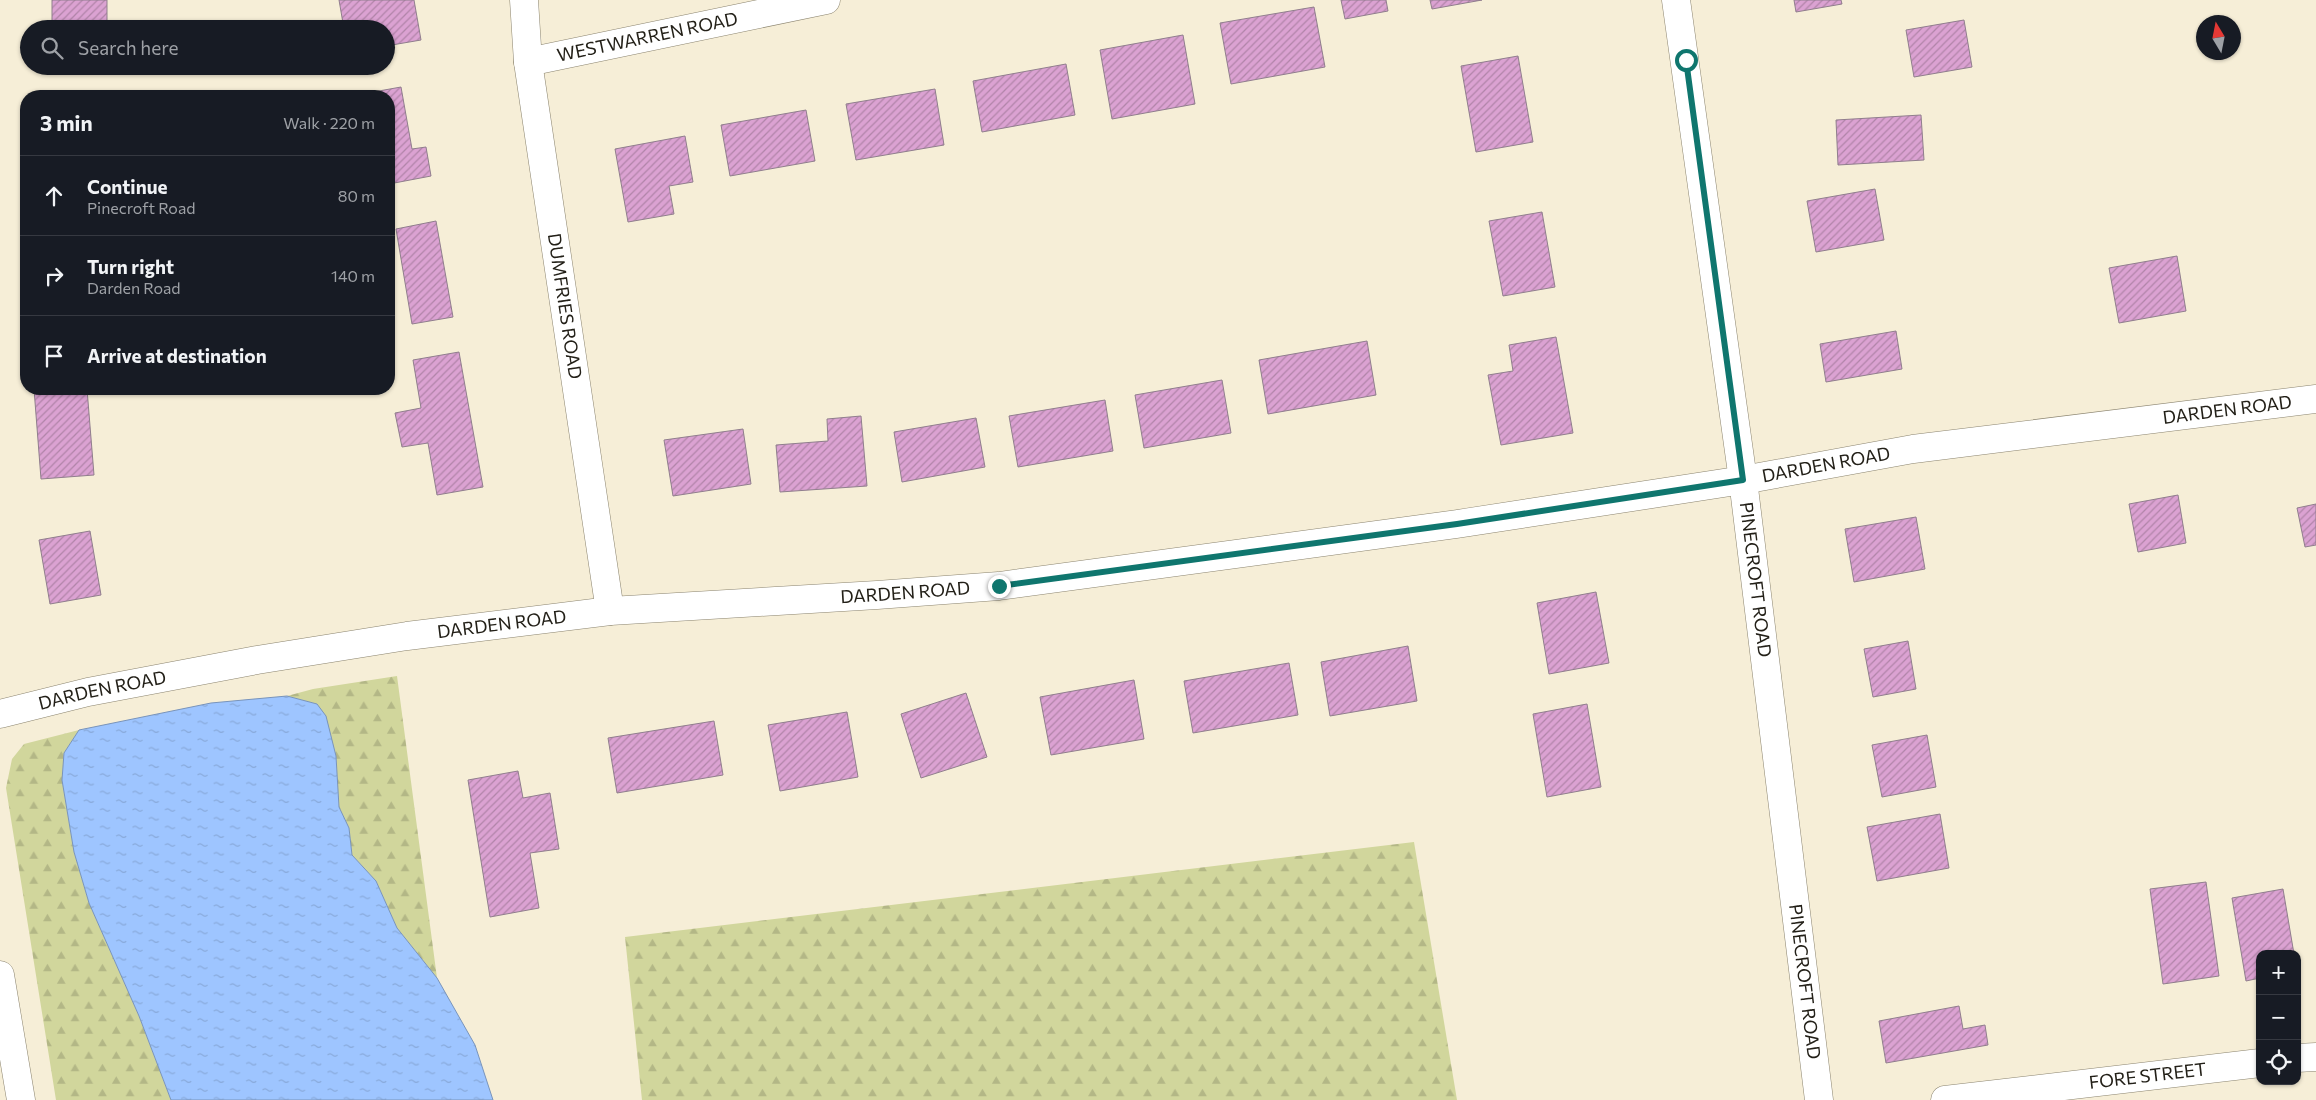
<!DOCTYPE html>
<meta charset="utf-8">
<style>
:root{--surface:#171b24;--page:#242831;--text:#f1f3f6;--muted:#9ea1a6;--line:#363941}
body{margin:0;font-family:Commissioner,sans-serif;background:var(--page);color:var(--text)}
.controls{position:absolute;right:15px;bottom:15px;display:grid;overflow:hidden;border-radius:10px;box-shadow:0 1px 4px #0004}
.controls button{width:45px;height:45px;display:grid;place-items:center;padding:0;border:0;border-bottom:1px solid var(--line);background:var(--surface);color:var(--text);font:25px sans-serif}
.compass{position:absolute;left:2196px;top:15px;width:45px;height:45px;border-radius:50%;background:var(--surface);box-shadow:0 1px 4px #0004;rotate:350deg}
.stop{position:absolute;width:15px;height:15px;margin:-11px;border:4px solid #0f766e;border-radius:50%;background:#fff}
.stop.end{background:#0f766e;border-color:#fff;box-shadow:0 1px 5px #0008}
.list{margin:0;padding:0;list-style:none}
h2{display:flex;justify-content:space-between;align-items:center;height:65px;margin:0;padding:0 20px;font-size:21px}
h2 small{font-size:16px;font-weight:400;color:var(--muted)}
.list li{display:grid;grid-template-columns:32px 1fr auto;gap:15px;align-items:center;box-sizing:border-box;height:80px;padding:0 20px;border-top:1px solid var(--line)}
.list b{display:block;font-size:19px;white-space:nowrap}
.list p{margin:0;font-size:16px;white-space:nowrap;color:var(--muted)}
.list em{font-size:16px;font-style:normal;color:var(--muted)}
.icon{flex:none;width:28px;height:28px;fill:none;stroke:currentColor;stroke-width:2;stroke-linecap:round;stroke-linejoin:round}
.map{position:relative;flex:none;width:2316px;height:1100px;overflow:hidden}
.search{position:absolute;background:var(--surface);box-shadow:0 1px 4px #0004;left:20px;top:20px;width:375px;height:55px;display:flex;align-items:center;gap:12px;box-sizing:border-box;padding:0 18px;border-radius:28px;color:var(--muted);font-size:19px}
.panel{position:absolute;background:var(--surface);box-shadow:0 1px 4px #0004;left:20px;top:90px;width:375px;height:305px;border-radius:20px}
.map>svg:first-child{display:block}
</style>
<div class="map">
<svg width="2316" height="1100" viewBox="0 0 2316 1100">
<defs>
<pattern id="forest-firs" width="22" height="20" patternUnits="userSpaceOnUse" patternTransform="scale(1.25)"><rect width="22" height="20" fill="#d1d69c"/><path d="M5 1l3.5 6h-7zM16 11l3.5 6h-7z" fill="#b3b786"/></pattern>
<pattern id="water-ripples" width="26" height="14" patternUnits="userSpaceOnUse" patternTransform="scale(1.25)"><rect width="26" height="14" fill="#9ec5ff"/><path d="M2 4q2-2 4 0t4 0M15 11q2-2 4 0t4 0" fill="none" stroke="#88a9da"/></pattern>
<pattern id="building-hatch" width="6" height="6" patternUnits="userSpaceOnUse" patternTransform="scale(1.25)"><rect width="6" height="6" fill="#dba2d2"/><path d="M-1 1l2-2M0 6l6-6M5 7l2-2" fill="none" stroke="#b184a9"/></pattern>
</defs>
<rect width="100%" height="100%" fill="#f6eed7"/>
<g fill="url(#forest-firs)">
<polygon points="397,676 437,978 397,928 376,881 352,855 349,828 339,808 336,756 317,704 287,696 313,689"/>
<polygon points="79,730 64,753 62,780 74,852 89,903 139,1016 171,1100 56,1100 6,788 12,759 24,744"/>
<polygon points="1414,842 1457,1100 642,1100 625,937"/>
</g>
<polygon fill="url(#water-ripples)" stroke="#7994ba" points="287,696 317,704 326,716 336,756 339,807 349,828 352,855 376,881 397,928 437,978 475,1045 493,1100 171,1100 139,1016 89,903 74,852 62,780 64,753 79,730 211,703"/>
<g fill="url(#building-hatch)" stroke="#907e8d">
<rect x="52" y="0" width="55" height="29"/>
<polygon points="339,0 414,0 421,40 386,46 386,29 344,29"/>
<polygon points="1341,0 1386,0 1388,11 1345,19"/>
<polygon points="1430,0 1482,0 1432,9"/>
<polygon points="1794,0 1841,0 1842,4 1796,12"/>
<polygon points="1314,7 1325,67 1231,84 1220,23"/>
<polygon points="1964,20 1972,67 1914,77 1906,30"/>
<polygon points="1183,35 1195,104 1112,119 1100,50"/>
<polygon points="1518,56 1533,142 1476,152 1461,66"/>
<polygon points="1066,64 1075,115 982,132 973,81"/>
<polygon points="401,87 412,149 426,147 431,176 389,184 389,96 351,96"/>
<polygon points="935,89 944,145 856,160 846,104"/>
<polygon points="806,110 815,161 730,176 721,125"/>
<polygon points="1921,115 1924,160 1838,165 1836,120"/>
<polygon points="685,136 693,182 669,186 674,214 628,222 615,149"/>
<polygon points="1875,189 1884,240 1816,252 1807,201"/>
<polygon points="1542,212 1555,287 1503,296 1489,221"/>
<polygon points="436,221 453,317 412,324 396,229"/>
<polygon points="2177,256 2186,311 2119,323 2109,268"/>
<polygon points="1896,331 1902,369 1826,382 1820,344"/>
<polygon points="1556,337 1573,433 1501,445 1488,375 1513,371 1509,345"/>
<polygon points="1367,341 1376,395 1268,414 1259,360"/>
<polygon points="459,352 483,487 437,495 428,443 402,447 395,413 421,408 413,360"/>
<polygon points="1222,380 1231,433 1144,448 1135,395"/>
<polygon points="34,389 87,389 94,475 41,479"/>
<polygon points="1105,400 1113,451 1018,467 1009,416"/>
<polygon points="861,416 867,486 780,492 776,445 828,441 827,419"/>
<polygon points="976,418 985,467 902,482 894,432"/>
<polygon points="743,429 751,484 673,496 664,440"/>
<polygon points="2178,495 2186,543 2138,552 2129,504"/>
<polygon points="2316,504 2316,545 2305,547 2297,508"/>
<polygon points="1916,517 1925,569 1854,582 1845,529"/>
<polygon points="90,531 101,595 50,604 39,540"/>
<polygon points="1596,592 1609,663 1549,674 1537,603"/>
<polygon points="1908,641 1916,689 1873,697 1864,649"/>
<polygon points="1408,646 1417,701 1330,716 1321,662"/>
<polygon points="1289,663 1298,715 1193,733 1184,681"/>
<polygon points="1134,680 1144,739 1051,755 1040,697"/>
<polygon points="966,693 987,757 921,778 901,714"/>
<polygon points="1587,704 1601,787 1547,797 1533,714"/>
<polygon points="847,712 858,777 780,791 768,725"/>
<polygon points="714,721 723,775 617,793 608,738"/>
<polygon points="1927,735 1936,787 1882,797 1872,745"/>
<polygon points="518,771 523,798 550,793 559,849 530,853 539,908 490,917 468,780"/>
<polygon points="1940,814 1949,868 1877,881 1867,827"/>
<polygon points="2206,882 2219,976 2163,984 2150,889"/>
<polygon points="2283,889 2294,954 2260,954 2260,978 2246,981 2232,898"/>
<polygon points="1959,1006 1963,1029 1985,1025 1988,1045 1886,1063 1879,1021"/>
</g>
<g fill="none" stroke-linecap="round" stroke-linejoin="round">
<defs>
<g id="minor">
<path id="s1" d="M524 0 528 62 610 611"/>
<path id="s2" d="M528 62 826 0"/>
<path id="s3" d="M0 714 88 692 257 660 407 636 610 611 877 595 999 586 1457 524 1743 480 1913 449 2316 399"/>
<polyline points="0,975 21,1100"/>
<polyline points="2297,1058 2316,1057"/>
<path id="s4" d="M1945 1100 2260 1063"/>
</g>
<g id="tertiary">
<path id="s5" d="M1676 0 1743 480 1819 1100"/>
</g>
</defs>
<use href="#minor" stroke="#8b846f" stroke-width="29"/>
<use href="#tertiary" stroke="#8b846f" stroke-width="29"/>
<use href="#minor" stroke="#fff" stroke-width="28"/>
<use href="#tertiary" stroke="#fff" stroke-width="28"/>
</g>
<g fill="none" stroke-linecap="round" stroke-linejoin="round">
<polyline stroke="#0f766e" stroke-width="6" points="999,586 1457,524 1743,480 1686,60"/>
</g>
<g text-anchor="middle" stroke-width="5" stroke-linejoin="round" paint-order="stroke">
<g font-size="18" fill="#232018" stroke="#fff">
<text dy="6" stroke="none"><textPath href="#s2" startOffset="122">WESTWARREN ROAD</textPath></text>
<text dy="6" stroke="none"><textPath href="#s1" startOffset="309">DUMFRIES ROAD</textPath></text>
<text dy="6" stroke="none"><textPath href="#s3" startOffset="2250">DARDEN ROAD</textPath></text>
<text dy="6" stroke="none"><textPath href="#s3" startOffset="1845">DARDEN ROAD</textPath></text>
<text dy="6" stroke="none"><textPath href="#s5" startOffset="585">PINECROFT ROAD</textPath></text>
<text dy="6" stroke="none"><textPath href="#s3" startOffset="915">DARDEN ROAD</textPath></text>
<text dy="6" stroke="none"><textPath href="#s3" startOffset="510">DARDEN ROAD</textPath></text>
<text dy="6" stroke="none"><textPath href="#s3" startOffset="105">DARDEN ROAD</textPath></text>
<text dy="6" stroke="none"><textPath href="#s5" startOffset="990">PINECROFT ROAD</textPath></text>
<text dy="6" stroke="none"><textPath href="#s4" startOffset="204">FORE STREET</textPath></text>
</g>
</g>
</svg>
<div class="controls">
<button>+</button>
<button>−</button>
<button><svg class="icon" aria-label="locate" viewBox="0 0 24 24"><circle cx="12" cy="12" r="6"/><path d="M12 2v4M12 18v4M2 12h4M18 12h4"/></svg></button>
</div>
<svg class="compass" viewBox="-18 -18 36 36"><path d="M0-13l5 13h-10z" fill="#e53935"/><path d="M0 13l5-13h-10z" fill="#9ea1a6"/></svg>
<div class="stop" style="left:1686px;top:60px"></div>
<div class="stop end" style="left:999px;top:586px"></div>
<div class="search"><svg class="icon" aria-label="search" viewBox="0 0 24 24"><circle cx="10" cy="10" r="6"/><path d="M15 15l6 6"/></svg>Search here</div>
<section class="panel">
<h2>3 min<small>Walk · 220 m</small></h2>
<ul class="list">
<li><svg class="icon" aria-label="ahead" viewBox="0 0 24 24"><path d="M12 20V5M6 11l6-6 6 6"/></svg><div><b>Continue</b><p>Pinecroft Road</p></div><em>80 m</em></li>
<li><svg class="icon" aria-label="right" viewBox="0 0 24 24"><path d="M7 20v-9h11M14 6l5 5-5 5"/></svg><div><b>Turn right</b><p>Darden Road</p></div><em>140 m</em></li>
<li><svg class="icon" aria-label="arrive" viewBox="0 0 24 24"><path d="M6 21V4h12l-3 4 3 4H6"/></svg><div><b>Arrive at destination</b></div></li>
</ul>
</section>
</div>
